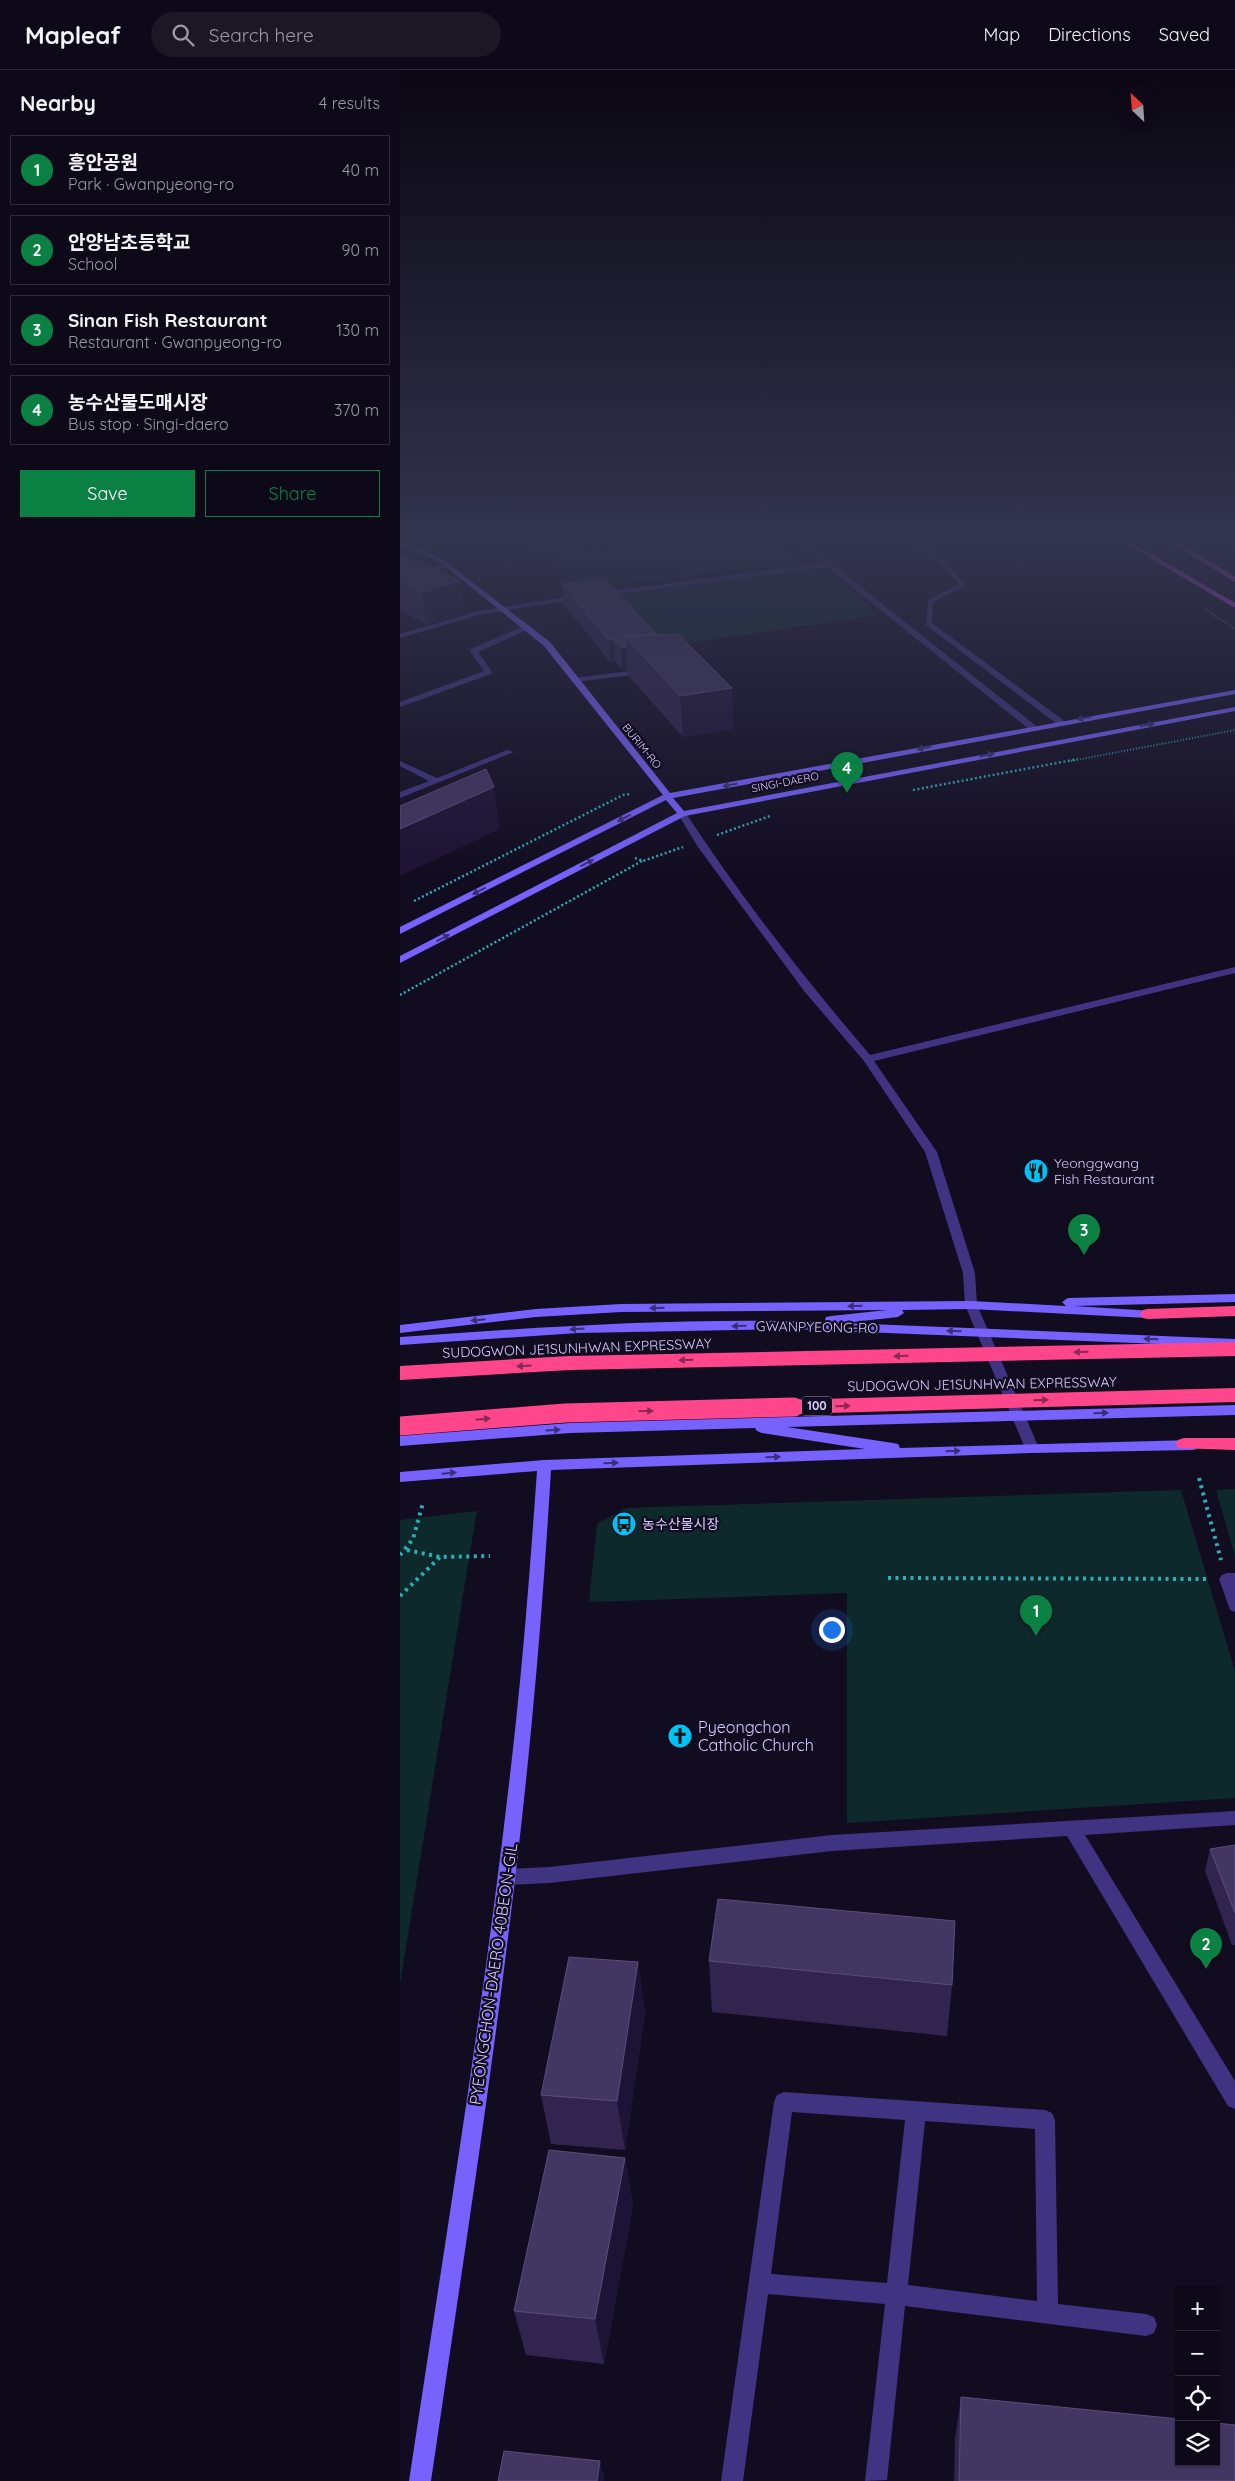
<!DOCTYPE html>
<meta charset="utf-8">
<style>
:root{--surface:#0e0918;--page:#1c1725;--text:#f1f3f6;--muted:#9b9aa2;--line:#2e2a37;--accent:#0b8043}
body{margin:0;font-family:Quicksand,"Noto Sans KR",sans-serif;background:var(--page);color:var(--text)}
.controls{position:absolute;right:15px;bottom:15px;display:grid;overflow:hidden;border-radius:0px;box-shadow:0 1px 4px #0004}
.controls button{width:45px;height:45px;display:grid;place-items:center;padding:0;border:0;border-bottom:1px solid var(--line);background:var(--surface);color:var(--text);font:25px sans-serif}
.compass{position:absolute;left:715px;top:15px;width:45px;height:45px;border-radius:50%;background:var(--surface);box-shadow:0 1px 4px #0004;rotate:335deg}
.you{position:absolute;left:431px;top:1559px;width:18px;height:18px;margin:-12px;border:4px solid #fff;border-radius:50%;background:#1a73e8;box-shadow:0 0 0 8px #1a73e833}
.badge{display:grid;place-items:center;width:32px;height:32px;border-radius:50%;background:var(--accent);color:#fff;font-size:16px;font-weight:700}
.pin{position:absolute;translate:-50% -41px;filter:drop-shadow(0 1px 2px #0008)}
.pin::after{content:'';position:absolute;top:26px;width:18px;height:15px;background:inherit;clip-path:polygon(0 0,100% 0,50% 100%)}
.list{margin:0;padding:0;list-style:none}
h2{display:flex;justify-content:space-between;align-items:center;height:65px;margin:0;padding:0 20px;font-size:21px}
h2 small{font-size:16px;font-weight:400;color:var(--muted)}
.list li{display:grid;grid-template-columns:32px 1fr auto;gap:15px;align-items:center;box-sizing:border-box;height:70px;margin:0 10px 10px;padding:0 10px;border:1px solid var(--line);border-radius:0px}
.list b{display:block;font-size:19px;white-space:nowrap}
.list p{margin:0;font-size:16px;white-space:nowrap;color:var(--muted)}
.list em{font-size:16px;font-style:normal;color:var(--muted)}
.actions{display:flex;gap:10px;padding:15px 20px}
.actions a{flex:1;padding:11px 0;border:1px solid var(--accent);border-radius:0px;text-align:center;font-size:18px;color:var(--accent)}
.actions .main{background:var(--accent);color:#fff}
.icon{flex:none;width:28px;height:28px;fill:none;stroke:currentColor;stroke-width:2;stroke-linecap:round;stroke-linejoin:round}
.map{position:relative;flex:none;width:835px;height:2411px;overflow:hidden}
header{display:flex;align-items:center;gap:30px;box-sizing:border-box;height:70px;padding:0 25px;background:var(--surface);border-bottom:1px solid var(--line)}
header strong{font-size:24px}
nav{display:flex;gap:28px;margin-inline-start:auto;font-size:18px}
.search{width:350px;height:45px;background:var(--page);display:flex;align-items:center;gap:12px;box-sizing:border-box;padding:0 18px;border-radius:28px;color:var(--muted);font-size:19px}
main{display:flex}
aside{flex:1;background:var(--surface)}
.map>svg:first-child{display:block}
</style>
<header>
<strong>Mapleaf</strong>
<div class="search"><svg class="icon" aria-label="search" viewBox="0 0 24 24"><circle cx="10" cy="10" r="6"/><path d="M15 15l6 6"/></svg>Search here</div>
<nav><a>Map</a><a>Directions</a><a>Saved</a></nav>
</header>
<main>
<aside>
<h2>Nearby<small>4 results</small></h2>
<ul class="list">
<li><span class="badge">1</span><div><b>흥안공원</b><p>Park · Gwanpyeong-ro</p></div><em>40 m</em></li>
<li><span class="badge">2</span><div><b>안양남초등학교</b><p>School</p></div><em>90 m</em></li>
<li><span class="badge">3</span><div><b>Sinan Fish Restaurant</b><p>Restaurant · Gwanpyeong-ro</p></div><em>130 m</em></li>
<li><span class="badge">4</span><div><b>농수산물도매시장</b><p>Bus stop · Singi-daero</p></div><em>370 m</em></li>
</ul>
<div class="actions"><a class="main">Save</a><a>Share</a></div>
</aside>
<div class="map">
<svg width="835" height="2411" viewBox="0 0 835 2411">
<rect width="100%" height="100%" fill="#120c20"/>
<g fill="#0e292b">
<polygon points="288,470 376,470 400,491 179,519 153,487"/>
<polygon points="421,497 479,545 261,577 214,525"/>
<polygon points="835,1419 835,1486 816,1420"/>
<polygon points="781,1420 835,1601 835,1728 447,1753 447,1523 189,1532 197,1454 226,1438"/>
<polygon points="77,1441 69,1488 0,1914 0,1450"/>
</g>
<g fill="none" stroke-linecap="round" stroke-linejoin="round">
<g stroke="#28afb7" stroke-width="2" stroke-dasharray="1 2" stroke-linecap="butt">
<polyline points="805,539 835,559"/>
<polyline points="671,691 835,660"/>
</g>
<g stroke="#28afb7" stroke-width="2.5" stroke-dasharray="2 2.5" stroke-linecap="butt">
<polyline points="513,720 678,689"/>
<polyline points="317,765 370,746"/>
<polyline points="235,788 243,791 283,777"/>
<polyline points="14,831 223,725 230,724"/>
<polyline points="0,925 242,791"/>
</g>
<g stroke="#28afb7" stroke-width="4" stroke-dasharray="3 4.5" stroke-linecap="butt">
<polyline points="799,1408 821,1490"/>
<polyline points="7,1480 40,1487 90,1486"/>
<polyline points="0,1485 13,1469 23,1433"/>
<polyline points="488,1508 807,1509"/>
<polyline points="0,1526 40,1487"/>
</g>
<g fill="#403482" fill-rule="evenodd">
<path d="M504 470C525 470 553 499 566 515L533 532 532 553 663 650V654H657L526 555 528 530 559 514 533 488Z"/>
<polygon points="48,494 50,495 50,497 0,509 0,505"/>
<polygon points="124,556 131,558 78,582 92,602 91,604 0,637 0,632 84,601 70,581 71,579"/>
<polygon points="245,599 249,601 248,603 175,612 171,610 175,608"/>
<polygon points="107,680 114,682 0,728 0,722 29,711 0,696 0,691 37,708"/>
<polygon points="827,1503 835,1503 835,1542 830,1540 819,1509 822,1505"/>
<path d="M384 2022 645 2040 652 2043 655 2050 658 2234 746 2244 754 2247 757 2255 754 2263 746 2266 505 2236 487 2410 465 2411 485 2234 368 2224 343 2411H321L374 2032 377 2025ZM392 2042 505 2050 487 2213 371 2204ZM525 2051 635 2059 637 2231 508 2215Z"/>
</g>
<g fill="#403482" fill-rule="evenodd">
<polygon points="395,470 402,470 636,656 636,660 630,660 427,497 203,526 200,524 203,522 423,493"/>
<polygon points="180,525 183,527 182,528 79,545 0,568 0,564 78,541"/>
<path d="M282 741 285 742C341 827 404 908 470 985L835 897V903L474 991 537 1082 575 1203 577 1235 639 1378 637 1382H627L625 1378 565 1235 563 1203 525 1082 464 991 404 921 298 777 278 744Z"/>
<polygon points="835,1741 835,1755 685,1765 835,2011 835,2039 828,2036 667,1766 432,1781 149,1813 108,1815 102,1813 99,1807 102,1801 108,1799 149,1797 432,1765"/>
</g>
<g fill="#7762ff" fill-rule="evenodd">
<polygon points="0,472 36,486 50,495 150,572 270,723 835,620 835,624 273,728 284,741 835,637 835,641 285,746 0,893 0,886 277,743 266,730 0,864 0,857 263,725 144,576 46,497 32,488 0,476"/>
<path d="M835 1224V1232L674 1236 753 1241 754 1244 753 1247 748 1248 571 1239 502 1240 504 1243 498 1247 444 1253 835 1269V1277L388 1259 178 1263 0 1275V1267C142 1257 284 1247 426 1252L425 1250 426 1247 431 1246 487 1240 221 1242 136 1247 0 1263V1255L136 1239 221 1234 571 1231 666 1236 662 1232 668 1228Z"/>
<path d="M835 1335V1345L387 1357 493 1373 498 1374 500 1378 792 1370 797 1371 799 1375 797 1379 792 1380 632 1383 151 1400C146 1483 140 1567 132 1650 108 1905 68 2158 31 2411H9C47 2158 89 1905 116 1651 125 1568 131 1484 137 1401L0 1412V1402L144 1390 465 1379 362 1363 357 1361 355 1358 170 1363 0 1376V1366L170 1353Z"/>
</g>
<g fill="#d152ff" fill-rule="evenodd">
<polygon points="720,470 728,470 835,533 835,538"/>
<polygon points="767,470 775,470 835,507 835,512"/>
</g>
<g fill="#ff468a" fill-rule="evenodd">
<polygon points="835,1236 835,1246 748,1249 743,1248 740,1244 743,1240 748,1239"/>
<polygon points="784,1368 835,1368 835,1380 778,1378 776,1374 778,1370"/>
</g>
<g stroke="#ff468a" stroke-width="14">
<polyline points="0,1303 169,1293 835,1279"/>
<polyline points="348,1338 835,1325"/>
</g>
<polyline stroke="#ff468a" stroke-width="19" points="0,1356 165,1343 394,1337"/>
</g>
<g fill="#31244f">
<polygon points="44,470 62,470 52,473"/>
<polygon points="125,470 211,470 179,474 180,482 139,487"/>
<polygon points="0,488 60,511 64,543 26,554 0,541"/>
<polygon points="205,509 333,659 283,667 228,605 227,599 222,599 215,591 210,592 164,535 162,514"/>
<polygon points="835,1775 835,1875 832,1875 805,1801 810,1779"/>
<polygon points="309,1891 552,1915 547,1966 312,1942"/>
<polygon points="238,1892 245,1943 225,2080 151,2074 141,2025"/>
<polygon points="225,2088 233,2136 204,2294 126,2285 114,2241"/>
<polygon points="561,2327 835,2411 554,2411 555,2369"/>
</g>
<g fill="#1d1334">
<polygon points="51,470 62,470 52,473"/>
<polygon points="138,470 211,470 179,474 180,482 139,487"/>
<polygon points="60,511 64,543 26,554 22,522"/>
<polygon points="213,569 215,591 210,592 209,570"/>
<polygon points="221,577 226,577 227,599 222,599"/>
<polygon points="332,618 333,659 283,667 280,626"/>
<polygon points="94,717 100,759 0,806 0,759"/>
<polygon points="238,1892 245,1943 225,2080 217,2031"/>
<polygon points="225,2088 233,2136 204,2294 195,2249"/>
<polygon points="200,2391 205,2411 197,2411"/>
</g>
<g fill="#423662" stroke="#5a4d7b">
<polygon points="7,486 60,511 22,522 0,511 0,488"/>
<polygon points="205,509 256,564 225,566 226,577 221,577 213,569 209,570 162,514"/>
<polygon points="278,564 332,618 280,626 225,566"/>
<polygon points="86,699 94,717 0,759 0,736"/>
<polygon points="835,1775 835,1843 810,1779"/>
<polygon points="318,1829 555,1851 552,1915 309,1891"/>
<polygon points="169,1887 238,1892 217,2031 141,2025"/>
<polygon points="149,2080 225,2088 195,2249 114,2241"/>
<polygon points="561,2327 779,2349 779,2392 816,2392 816,2353 835,2355 835,2411 559,2411"/>
<polygon points="104,2381 200,2391 197,2411 98,2411"/>
</g>
<defs><path id="oneway-solid" d="M-6-.8H1V-3.2L6.5 0L1 3.2V.8H-6Z" transform="scale(1.25)"/></defs>
<g fill="#3a2e79">
<use href="#oneway-solid" transform="translate(684 648) rotate(170)"/>
<use href="#oneway-solid" transform="translate(747 655) rotate(-10)"/>
<use href="#oneway-solid" transform="translate(524 678) rotate(169)"/>
<use href="#oneway-solid" transform="translate(587 685) rotate(-11)"/>
<use href="#oneway-solid" transform="translate(330 715) rotate(169)"/>
<use href="#oneway-solid" transform="translate(224 748) rotate(153)"/>
<use href="#oneway-solid" transform="translate(187 793) rotate(-27)"/>
<use href="#oneway-solid" transform="translate(79 821) rotate(153)"/>
<use href="#oneway-solid" transform="translate(43 868) rotate(-27)"/>
<use href="#oneway-solid" transform="translate(455 1236) rotate(179)"/>
<use href="#oneway-solid" transform="translate(257 1238) rotate(179)"/>
<use href="#oneway-solid" transform="translate(78 1250) rotate(174)"/>
<use href="#oneway-solid" transform="translate(339 1256) rotate(179)"/>
<use href="#oneway-solid" transform="translate(177 1259) rotate(177)"/>
<use href="#oneway-solid" transform="translate(554 1261) rotate(-178)"/>
<use href="#oneway-solid" transform="translate(751 1269) rotate(-178)"/>
<use href="#oneway-solid" transform="translate(701 1343) rotate(-1)"/>
<use href="#oneway-solid" transform="translate(153 1360) rotate(-4)"/>
<use href="#oneway-solid" transform="translate(553 1381) rotate(-2)"/>
<use href="#oneway-solid" transform="translate(373 1387) rotate(-2)"/>
<use href="#oneway-solid" transform="translate(211 1393) rotate(-2)"/>
<use href="#oneway-solid" transform="translate(49 1403) rotate(-5)"/>
</g>
<g fill="#882955">
<use href="#oneway-solid" transform="translate(681 1282) rotate(179)"/>
<use href="#oneway-solid" transform="translate(501 1286) rotate(179)"/>
<use href="#oneway-solid" transform="translate(286 1290) rotate(179)"/>
<use href="#oneway-solid" transform="translate(124 1296) rotate(176)"/>
<use href="#oneway-solid" transform="translate(641 1330) rotate(-1)"/>
<use href="#oneway-solid" transform="translate(443 1336) rotate(-1)"/>
<use href="#oneway-solid" transform="translate(246 1341) rotate(-1)"/>
<use href="#oneway-solid" transform="translate(83 1349) rotate(-5)"/>
</g>
<linearGradient id="sky" x2="0" y2="1"><stop stop-color="#0a0712"/><stop offset="0.58" stop-color="#33344e"/><stop offset="1" stop-color="#33344e" stop-opacity="0"/></linearGradient>
<rect width="835" height="808" fill="url(#sky)"/>
<defs>
<symbol id="restaurant-disc" viewBox="-11 -11 22 22"><circle r="9.5" fill="#00c2f6" stroke="#120c20"/><path d="M-5-6h1v4h1v-4h1v4h1v-4h1v5L-1.5 .5V6h-2V.5L-5-1ZM5-6V6H3V1.5H1.5Q1.5-4 5-6Z" fill="#111"/></symbol>
<symbol id="bus-disc" viewBox="-11 -11 22 22"><circle r="9.5" fill="#00c2f6" stroke="#120c20"/><path d="M-5-6H5V4H4V6H2V4H-2V6H-4V4H-5ZM-3.5-4V0h7V-4ZM-3.5 1.2v1.5H-2V1.2ZM2 1.2v1.5H3.5V1.2Z" fill="#111"/></symbol>
<symbol id="church-disc" viewBox="-11 -11 22 22"><circle r="9.5" fill="#00c2f6" stroke="#120c20"/><path d="M-1.2-6h2.4v3.5h3.3v2.4h-3.3V6h-2.4V-.1h-3.3v-2.4h3.3Z" fill="#111"/></symbol>
</defs>
<g fill-rule="evenodd">
<use href="#restaurant-disc" x="622" y="1087" width="28" height="28"/>
<use href="#bus-disc" x="210" y="1440" width="28" height="28"/>
<use href="#church-disc" x="266" y="1652" width="28" height="28"/>
</g>
<g text-anchor="middle" stroke-width="4.5" stroke-linejoin="round" paint-order="stroke">
<g font-size="11" fill="#d7cbff" stroke="#120c20">
<text transform="translate(242 676) rotate(51)" y="4">BURIM-RO</text>
<text transform="translate(385 712) rotate(-11)" y="4">SINGI-DAERO</text>
</g>
<rect fill="#120c20" stroke="#9c92bc" stroke-width="1" x="402" y="1326.5" width="30" height="19" rx="4"/>
<g font-size="12" font-weight="bold" fill="#d7cbff">
<text x="417" y="1340">100</text>
</g>
<g font-size="14" fill="#d7cbff" stroke="#120c20" text-anchor="start">
<text x="654" y="1098">Yeonggwang<tspan x="654" dy="16">Fish Restaurant</tspan></text>
<text x="242" y="1459">농수산물시장</text>
</g>
<g font-size="14" fill="#d7cbff" stroke="#120c20">
<text transform="translate(417 1257) rotate(1)" y="5">GWANPYEONG-RO</text>
<text transform="translate(177 1278) rotate(-2)" y="5">SUDOGWON JE1SUNHWAN EXPRESSWAY</text>
<text transform="translate(582 1314) rotate(-1)" y="5">SUDOGWON JE1SUNHWAN EXPRESSWAY</text>
</g>
<g font-size="16" fill="#d7cbff" stroke="#120c20" text-anchor="start">
<text x="298" y="1663">Pyeongchon<tspan x="298" dy="18">Catholic Church</tspan></text>
</g>
<g font-size="16" fill="#d7cbff" stroke="#120c20">
<text transform="translate(93 1904) rotate(-82)" y="6">PYEONGCHON-DAERO 40BEON-GIL</text>
</g>
</g>
</svg>
<div class="controls">
<button>+</button>
<button>−</button>
<button><svg class="icon" aria-label="locate" viewBox="0 0 24 24"><circle cx="12" cy="12" r="6"/><path d="M12 2v4M12 18v4M2 12h4M18 12h4"/></svg></button>
<button><svg class="icon" aria-label="layers" viewBox="0 0 24 24"><path d="M12 4l9 5-9 5-9-5zM3 14l9 5 9-5"/></svg></button>
</div>
<svg class="compass" viewBox="-18 -18 36 36"><path d="M0-13l5 13h-10z" fill="#e53935"/><path d="M0 13l5-13h-10z" fill="#9b9aa2"/></svg>
<div class="you"></div>
<div class="pin badge" style="left:636px;top:1566px">1</div>
<div class="pin badge" style="left:806px;top:1899px">2</div>
<div class="pin badge" style="left:684px;top:1185px">3</div>
<div class="pin badge" style="left:447px;top:723px">4</div>
</div>
</main>
